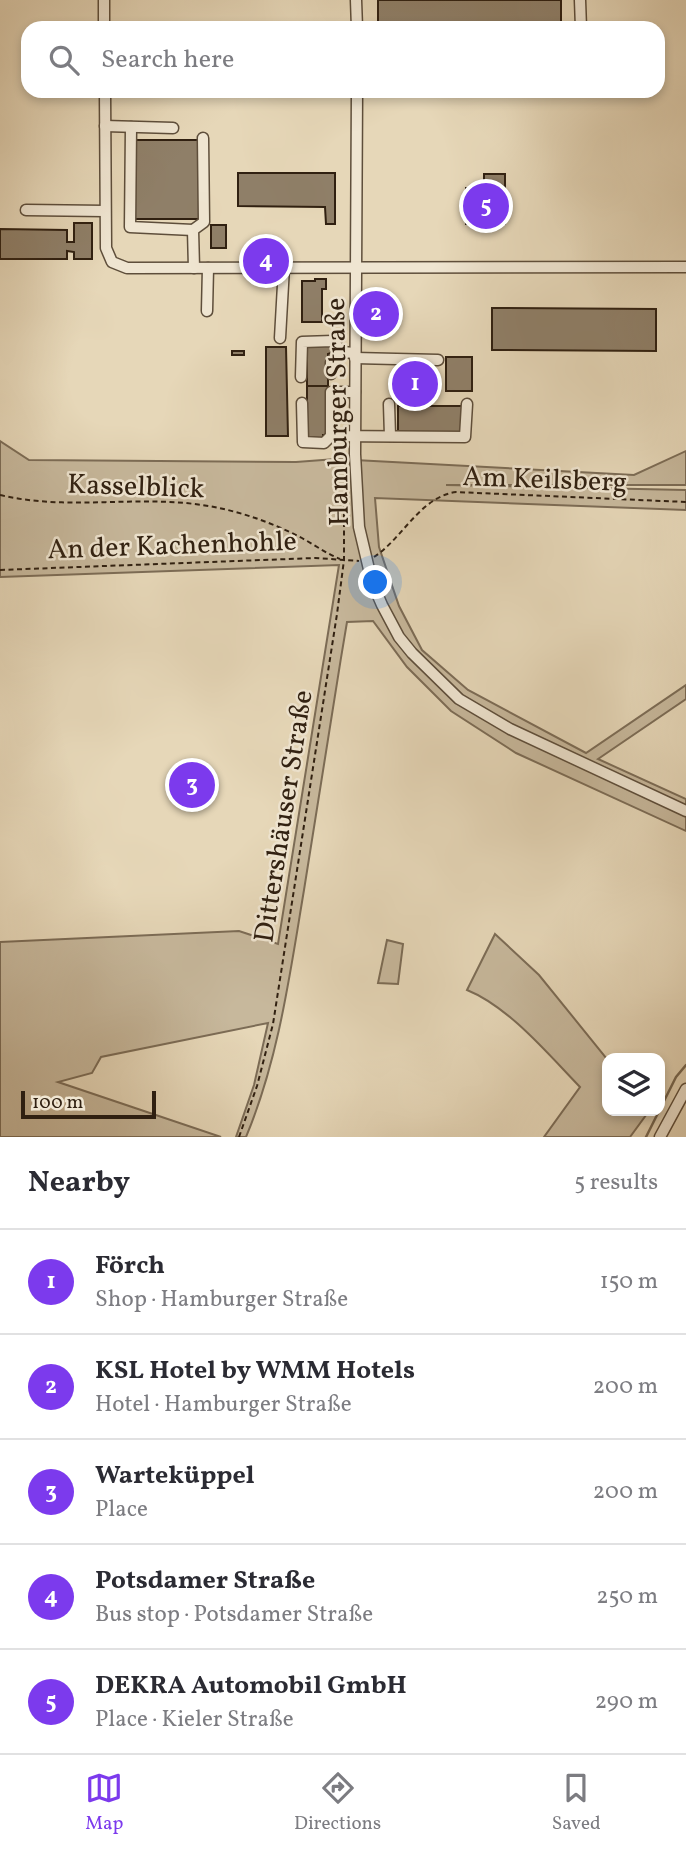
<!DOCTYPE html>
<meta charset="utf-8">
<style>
:root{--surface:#fff;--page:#f2f2f3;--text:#2b2b33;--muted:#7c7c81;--line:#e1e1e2;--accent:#7c3aed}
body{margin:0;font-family:Vollkorn,serif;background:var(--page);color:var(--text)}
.controls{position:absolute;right:21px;bottom:21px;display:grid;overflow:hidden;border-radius:14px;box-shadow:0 4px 10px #0003}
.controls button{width:63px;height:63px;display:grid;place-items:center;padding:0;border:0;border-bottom:2px solid var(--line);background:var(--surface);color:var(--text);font:35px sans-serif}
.scale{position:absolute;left:21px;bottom:18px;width:135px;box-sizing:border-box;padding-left:7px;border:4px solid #302011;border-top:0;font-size:19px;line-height:24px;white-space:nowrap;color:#302011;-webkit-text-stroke:5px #efe5d1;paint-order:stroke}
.you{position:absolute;left:376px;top:583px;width:24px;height:24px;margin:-18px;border:5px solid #fff;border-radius:50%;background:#1a73e8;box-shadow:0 0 0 10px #1a73e833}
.badge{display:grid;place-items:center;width:46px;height:46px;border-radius:50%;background:var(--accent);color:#fff;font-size:23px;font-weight:700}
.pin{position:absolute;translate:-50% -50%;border:4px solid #fff;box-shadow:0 2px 7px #0006}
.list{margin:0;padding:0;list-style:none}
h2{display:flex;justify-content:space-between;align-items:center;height:91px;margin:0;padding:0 28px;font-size:30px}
h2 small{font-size:23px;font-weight:400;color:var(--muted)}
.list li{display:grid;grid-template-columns:46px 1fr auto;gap:21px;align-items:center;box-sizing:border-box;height:105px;padding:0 28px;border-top:2px solid var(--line)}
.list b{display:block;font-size:26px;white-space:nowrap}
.list p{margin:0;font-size:23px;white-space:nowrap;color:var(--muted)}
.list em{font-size:23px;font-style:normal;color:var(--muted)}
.icon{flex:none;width:38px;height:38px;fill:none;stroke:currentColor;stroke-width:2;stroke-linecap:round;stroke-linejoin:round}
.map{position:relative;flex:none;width:686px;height:1137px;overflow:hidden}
.search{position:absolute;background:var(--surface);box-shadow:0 4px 10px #0003;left:21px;right:21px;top:21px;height:77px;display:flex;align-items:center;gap:18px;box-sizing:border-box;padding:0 24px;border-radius:21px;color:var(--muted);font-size:26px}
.sheet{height:616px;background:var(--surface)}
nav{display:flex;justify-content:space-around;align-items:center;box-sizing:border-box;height:98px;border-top:2px solid var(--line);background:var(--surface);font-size:19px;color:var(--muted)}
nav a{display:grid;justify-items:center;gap:4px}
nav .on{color:var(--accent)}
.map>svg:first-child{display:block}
</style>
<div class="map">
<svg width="686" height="1137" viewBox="0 0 686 1137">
<rect width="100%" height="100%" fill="#e6d7b8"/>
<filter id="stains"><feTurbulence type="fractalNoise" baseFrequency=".00286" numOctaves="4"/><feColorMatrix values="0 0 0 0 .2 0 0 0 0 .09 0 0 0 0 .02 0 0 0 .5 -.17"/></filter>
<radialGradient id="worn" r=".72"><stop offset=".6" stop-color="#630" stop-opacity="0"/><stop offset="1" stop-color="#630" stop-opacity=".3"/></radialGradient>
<g fill="#c7b89c" stroke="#7c6c56" stroke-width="2">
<path d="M0 441 29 460 296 462 336 459 634 475 686 451V485H446L686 490V510L375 498 379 547 399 606 422 650 468 690 586 753 686 685V699L598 759 686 799V831L516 753 451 711 407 667 373 621 347 622C332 711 318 800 304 890 290 973 279 1058 246 1137H236L254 1085 268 1023 101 1057 92 1073 58 1082 221 1137H0V942L239 931 278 944 339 565 0 577Z"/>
<path d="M495 934 539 975 607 1059V1111H649L630 1137H544L580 1087C548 1054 509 1007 467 990Z"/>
<polygon points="387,940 403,944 398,984 378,983"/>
</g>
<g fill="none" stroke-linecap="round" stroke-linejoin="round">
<polyline stroke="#786953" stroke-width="2.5" points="646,1137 676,1077 686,1065"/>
</g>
<g fill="#8f7f68" stroke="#302011" stroke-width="2">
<rect x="378" y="0" width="183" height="28"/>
<rect x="133" y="140" width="67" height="79"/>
<polygon points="238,173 335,173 335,224 326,224 325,207 238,206"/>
<polygon points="484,174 505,174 505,224 466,224 466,188 484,188"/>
<polygon points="74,223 92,223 92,259 74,259 74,252 67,251 67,259 0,259 0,229 67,230 67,242 74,242"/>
<rect x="211" y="225" width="15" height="23"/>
<polygon points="315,279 326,279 326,289 322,289 322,322 302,322 302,281 315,281"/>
<polygon points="492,308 656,309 656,351 492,350"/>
<polygon points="307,345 331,346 331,353 328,354 328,386 307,386"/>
<polygon points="266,347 286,347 288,436 266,436"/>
<rect x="232" y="351" width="12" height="4"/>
<rect x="446" y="357" width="26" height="34"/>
<rect x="398" y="370" width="34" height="27"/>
<polygon points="307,386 328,386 328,435 323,435 323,438 307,438"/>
<rect x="398" y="406" width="65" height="28"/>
</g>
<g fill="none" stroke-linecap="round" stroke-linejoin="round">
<defs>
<g id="minor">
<polyline points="104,0 104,28"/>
<polyline points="356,0 357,28"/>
<polyline points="580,0 581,28"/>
<polyline points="105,91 106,248 112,262 127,268 686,267"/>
<polyline points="357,91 355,454 359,527 372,582 382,605 399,637 412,653 459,699 510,729 686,811"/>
<polyline points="105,126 173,128"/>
<polyline points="131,127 130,227 193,230"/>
<polyline points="26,210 105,211"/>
<polyline points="194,268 193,230 204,222 203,138"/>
<polyline points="207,311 208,268"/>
<polyline points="280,338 284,267"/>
<polyline points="355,358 438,360"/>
<polyline points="331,374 331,362 342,352"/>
<polyline points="301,377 302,342 333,341 342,352 355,353"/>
<polyline points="355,392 331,392 331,436 465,437 467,404"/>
<polyline points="302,403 303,442 324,443 331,436"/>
<polyline points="389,404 390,436"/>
<polyline points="660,1137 686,1089"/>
</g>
</defs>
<use href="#minor" stroke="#5e4e3b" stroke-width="13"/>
<g stroke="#302011" stroke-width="2" stroke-dasharray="5 3.5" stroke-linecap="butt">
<path d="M0 495C67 511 135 495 202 505 236 510 268 521 298 536 312 543 325 553 340 559"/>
<path d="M374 557C403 538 420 497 456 492L686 502"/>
<polyline points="0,570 315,558 359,561"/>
<polyline points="239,1137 257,1086 273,1024 337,614 344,560 344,498 347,484"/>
</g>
<use href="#minor" stroke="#efe5d1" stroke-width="10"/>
</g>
<g text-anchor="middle" stroke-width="5" stroke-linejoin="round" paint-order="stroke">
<g font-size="28" fill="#302011" stroke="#efe5d1">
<text transform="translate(336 412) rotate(-91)" y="10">Hamburger Straße</text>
<text transform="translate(545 478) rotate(2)" y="10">Am Keilsberg</text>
<text transform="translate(136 485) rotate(2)" y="10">Kasselblick</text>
<text transform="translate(172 544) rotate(-2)" y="10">An der Kachenhohle</text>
<text transform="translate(282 816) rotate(-81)" y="10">Dittershäuser Straße</text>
</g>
</g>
<rect width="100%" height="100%" filter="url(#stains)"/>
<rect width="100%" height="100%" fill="url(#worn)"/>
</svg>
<div class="controls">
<button><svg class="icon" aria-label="layers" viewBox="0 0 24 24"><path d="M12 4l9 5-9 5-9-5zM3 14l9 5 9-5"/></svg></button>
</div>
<div class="scale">100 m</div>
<div class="you"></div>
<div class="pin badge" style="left:415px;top:384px">1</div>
<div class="pin badge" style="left:376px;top:314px">2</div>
<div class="pin badge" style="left:192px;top:785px">3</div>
<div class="pin badge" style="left:266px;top:261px">4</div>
<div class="pin badge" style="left:486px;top:206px">5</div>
<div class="search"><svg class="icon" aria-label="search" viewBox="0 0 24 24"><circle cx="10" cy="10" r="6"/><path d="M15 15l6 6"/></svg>Search here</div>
</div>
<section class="sheet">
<h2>Nearby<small>5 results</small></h2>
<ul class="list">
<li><span class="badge">1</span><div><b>Förch</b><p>Shop · Hamburger Straße</p></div><em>150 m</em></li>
<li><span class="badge">2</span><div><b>KSL Hotel by WMM Hotels</b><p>Hotel · Hamburger Straße</p></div><em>200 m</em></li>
<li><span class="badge">3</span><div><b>Warteküppel</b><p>Place</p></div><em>200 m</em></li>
<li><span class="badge">4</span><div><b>Potsdamer Straße</b><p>Bus stop · Potsdamer Straße</p></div><em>250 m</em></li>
<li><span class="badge">5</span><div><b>DEKRA Automobil GmbH</b><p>Place · Kieler Straße</p></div><em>290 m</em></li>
</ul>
</section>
<nav>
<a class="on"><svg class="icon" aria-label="map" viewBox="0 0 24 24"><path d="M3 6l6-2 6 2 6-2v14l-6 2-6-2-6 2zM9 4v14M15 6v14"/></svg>Map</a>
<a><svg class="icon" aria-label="directions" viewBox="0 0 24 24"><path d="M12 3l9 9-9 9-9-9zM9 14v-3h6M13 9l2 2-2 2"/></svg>Directions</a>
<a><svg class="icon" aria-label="saved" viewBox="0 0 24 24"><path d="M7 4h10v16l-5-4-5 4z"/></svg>Saved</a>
</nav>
